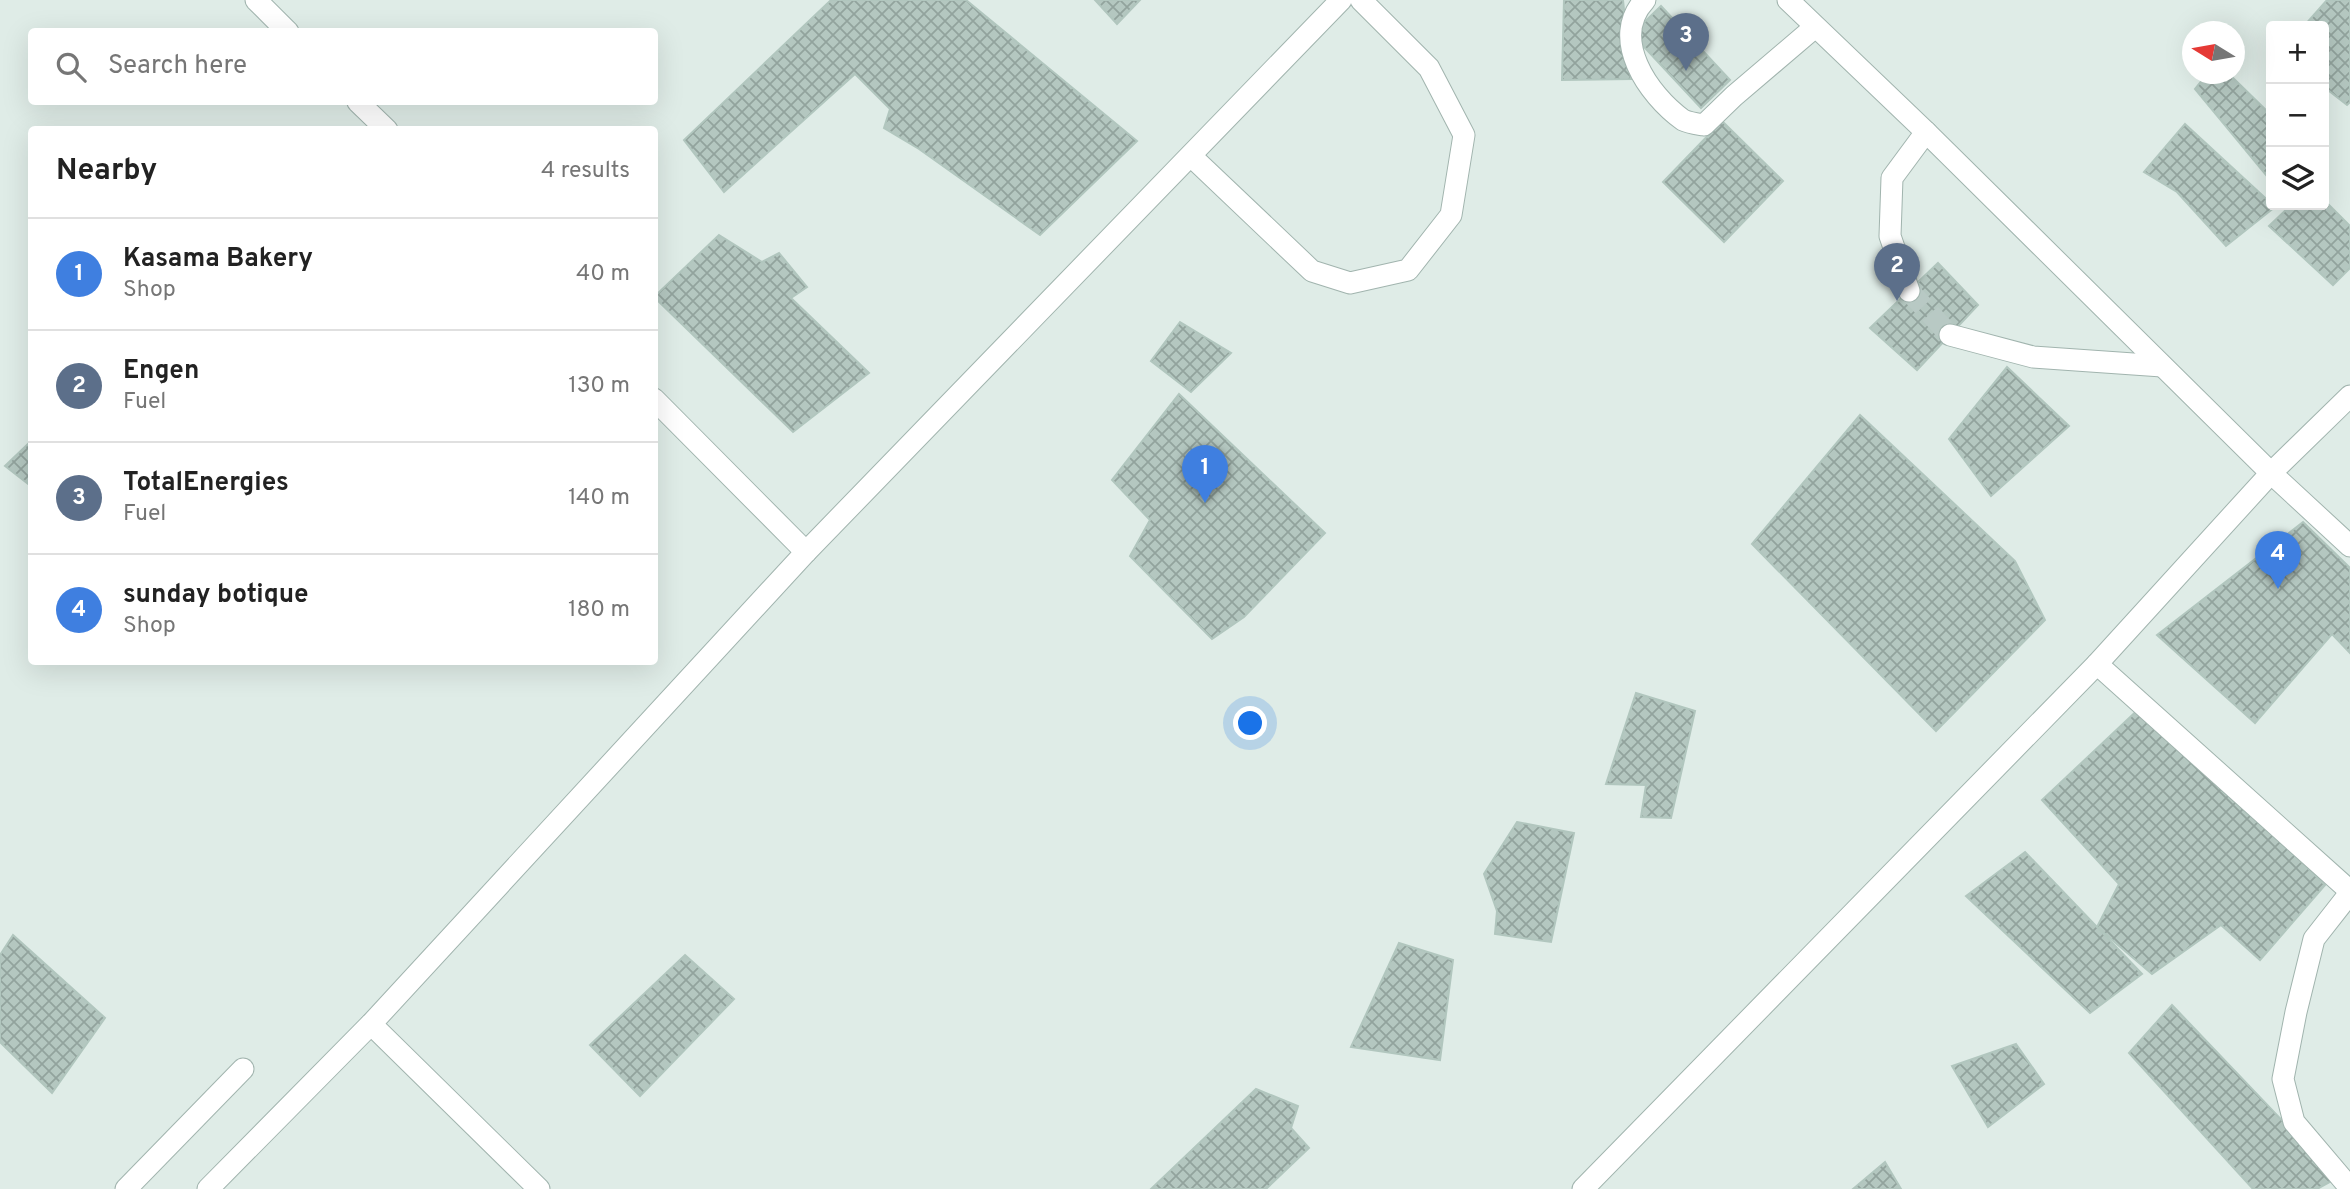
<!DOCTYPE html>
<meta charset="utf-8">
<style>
:root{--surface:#fff;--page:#f2f2f2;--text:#222;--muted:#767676;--line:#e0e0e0;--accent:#854a34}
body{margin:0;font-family:Overpass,sans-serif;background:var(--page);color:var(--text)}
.controls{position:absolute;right:21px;top:21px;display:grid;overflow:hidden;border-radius:7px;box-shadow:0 7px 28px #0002}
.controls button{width:63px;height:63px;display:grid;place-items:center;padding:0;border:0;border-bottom:2px solid var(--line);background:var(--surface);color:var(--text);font:35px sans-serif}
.compass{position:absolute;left:2182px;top:21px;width:63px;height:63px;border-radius:50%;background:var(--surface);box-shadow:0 7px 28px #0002;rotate:281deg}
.you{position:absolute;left:1251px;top:724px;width:24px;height:24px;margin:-18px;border:5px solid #fff;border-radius:50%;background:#1a73e8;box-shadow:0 0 0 10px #1a73e833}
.badge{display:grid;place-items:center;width:46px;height:46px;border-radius:50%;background:var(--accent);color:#fff;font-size:23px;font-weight:700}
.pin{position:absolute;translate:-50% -58px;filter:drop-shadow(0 2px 4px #0008)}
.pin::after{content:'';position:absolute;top:37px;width:24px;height:21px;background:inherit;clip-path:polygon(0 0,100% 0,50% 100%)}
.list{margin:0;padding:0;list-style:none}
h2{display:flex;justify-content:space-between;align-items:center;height:91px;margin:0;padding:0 28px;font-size:30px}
h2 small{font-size:23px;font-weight:400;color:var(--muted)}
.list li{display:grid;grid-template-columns:46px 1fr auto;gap:21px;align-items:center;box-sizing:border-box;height:112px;padding:0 28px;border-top:2px solid var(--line)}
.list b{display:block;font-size:26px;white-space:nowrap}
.list p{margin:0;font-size:23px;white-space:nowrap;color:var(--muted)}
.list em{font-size:23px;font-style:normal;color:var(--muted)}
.icon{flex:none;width:38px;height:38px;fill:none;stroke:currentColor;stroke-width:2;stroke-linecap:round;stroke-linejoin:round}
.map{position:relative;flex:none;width:2350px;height:1189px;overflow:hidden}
.search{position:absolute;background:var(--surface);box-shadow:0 7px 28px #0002;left:28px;top:28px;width:630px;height:77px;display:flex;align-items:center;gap:18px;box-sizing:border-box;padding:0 24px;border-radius:7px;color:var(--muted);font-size:26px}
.panel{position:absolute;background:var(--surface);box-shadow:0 7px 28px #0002;left:28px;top:126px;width:630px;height:539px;border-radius:7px}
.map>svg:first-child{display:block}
</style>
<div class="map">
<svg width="2350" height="1189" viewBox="0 0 2350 1189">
<defs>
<pattern id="building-cross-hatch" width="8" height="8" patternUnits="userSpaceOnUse" patternTransform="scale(1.75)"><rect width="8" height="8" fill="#b4c7c0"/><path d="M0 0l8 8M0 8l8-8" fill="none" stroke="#92a39d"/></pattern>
</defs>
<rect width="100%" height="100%" fill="#dfece7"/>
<g fill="url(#building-cross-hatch)" stroke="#b1c6be" stroke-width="2">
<polygon points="831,0 966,0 1137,141 1040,235 919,149 884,128 890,109 855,74 724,192 684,140"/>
<polygon points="1095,0 1140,0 1117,24"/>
<polygon points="1564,0 1623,0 1631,79 1562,80"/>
<polygon points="2327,0 2350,0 2350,102 2347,105 2324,87 2324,26 2304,26"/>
<polygon points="1661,6 1730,80 1701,108 1632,34"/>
<polygon points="2207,74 2229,74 2271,115 2271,181 2195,89"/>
<polygon points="1722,121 1783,181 1724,242 1663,182"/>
<polygon points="2185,124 2275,207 2226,246 2177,192 2144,172"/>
<polygon points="2324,200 2350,226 2350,268 2333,285 2269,226 2291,205 2324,205"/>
<polygon points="719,235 762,262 779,253 807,287 791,298 869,373 793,432 654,297"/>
<polygon points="1938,263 1978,305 1917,370 1870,328"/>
<polygon points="1180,322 1231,353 1191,392 1151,361"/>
<polygon points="2007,367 2069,426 1991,496 1949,439"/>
<polygon points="1179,394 1325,533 1244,617 1212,639 1130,556 1150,520 1112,480"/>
<polygon points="1860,415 2015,561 2045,620 1936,731 1752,544"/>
<polygon points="32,440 32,487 5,466"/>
<polygon points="2303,522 2350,568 2350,653 2332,634 2255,723 2157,635"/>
<polygon points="1636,693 1695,711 1671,818 1641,817 1646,785 1606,784"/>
<polygon points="2142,706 2325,885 2260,960 2221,925 2152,974 2097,927 2119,884 2042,800"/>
<polygon points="1517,822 1574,833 1551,942 1495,934 1497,911 1484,874"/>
<polygon points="2025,852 2142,974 2090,1013 1966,896"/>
<polygon points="13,935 105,1018 52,1093 0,1042 0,955"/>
<polygon points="1399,943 1453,960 1440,1060 1351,1047"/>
<polygon points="685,955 734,999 640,1096 590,1045"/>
<polygon points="2172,1005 2337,1178 2317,1189 2253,1189 2129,1053"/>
<polygon points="2016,1044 2044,1084 1988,1127 1952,1066"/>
<polygon points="1256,1089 1298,1106 1291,1128 1309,1148 1266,1189 1151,1189"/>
<polygon points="1885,1162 1901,1189 1853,1189"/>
</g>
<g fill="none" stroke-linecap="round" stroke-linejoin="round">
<polyline stroke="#b8c9c4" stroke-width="21" stroke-dasharray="21 10" stroke-linecap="butt" points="1909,291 1950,335"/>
<defs>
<g id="minor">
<polyline points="256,0 288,32"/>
<path d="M1645 0C1609 38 1648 95 1683 120 1689 123 1698 124 1704 125L1734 96 1815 27"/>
<polyline points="1788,0 1926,132 2271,473 2350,546"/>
<polyline points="358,102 387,130"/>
<polyline points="1191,156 1312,271 1350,283 1408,270 1451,215 1464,135 1429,68 1361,0"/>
<polyline points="1909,291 1890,236 1892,178 1926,132"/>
<polyline points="1950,335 2033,357 2162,366"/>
<polyline points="654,399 806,552"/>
<polyline points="2097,664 2350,891"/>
<polyline points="2350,893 2314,939 2296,1012 2283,1079 2294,1122 2350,1188"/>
<polyline points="371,1024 539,1189"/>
<polyline points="126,1189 243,1069"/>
<polyline points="208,1189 371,1024 806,552 1341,0"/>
<polyline points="1583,1189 2097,664 2271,473 2350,396"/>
</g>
</defs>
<use href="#minor" stroke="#a1b4ae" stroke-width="23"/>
<use href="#minor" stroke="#fff" stroke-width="21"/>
</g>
</svg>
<div class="controls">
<button>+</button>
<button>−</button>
<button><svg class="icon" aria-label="layers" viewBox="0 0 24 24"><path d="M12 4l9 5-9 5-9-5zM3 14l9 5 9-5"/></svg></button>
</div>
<svg class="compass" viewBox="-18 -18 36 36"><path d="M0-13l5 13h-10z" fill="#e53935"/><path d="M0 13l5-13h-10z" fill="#767676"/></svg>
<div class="you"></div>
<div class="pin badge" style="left:1205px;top:503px;background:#3f7fe0">1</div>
<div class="pin badge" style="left:1897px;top:301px;background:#5c6f8a">2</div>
<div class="pin badge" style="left:1686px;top:71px;background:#5c6f8a">3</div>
<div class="pin badge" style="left:2278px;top:589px;background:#3f7fe0">4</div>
<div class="search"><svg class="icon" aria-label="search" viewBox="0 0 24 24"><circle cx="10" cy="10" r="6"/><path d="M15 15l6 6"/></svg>Search here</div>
<section class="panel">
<h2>Nearby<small>4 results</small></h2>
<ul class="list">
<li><span class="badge" style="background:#3f7fe0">1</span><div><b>Kasama Bakery</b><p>Shop</p></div><em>40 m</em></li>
<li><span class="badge" style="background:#5c6f8a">2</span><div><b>Engen</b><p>Fuel</p></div><em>130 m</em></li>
<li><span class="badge" style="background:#5c6f8a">3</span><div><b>TotalEnergies</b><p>Fuel</p></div><em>140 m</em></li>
<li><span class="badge" style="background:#3f7fe0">4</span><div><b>sunday botique</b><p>Shop</p></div><em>180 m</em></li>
</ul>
</section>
</div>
